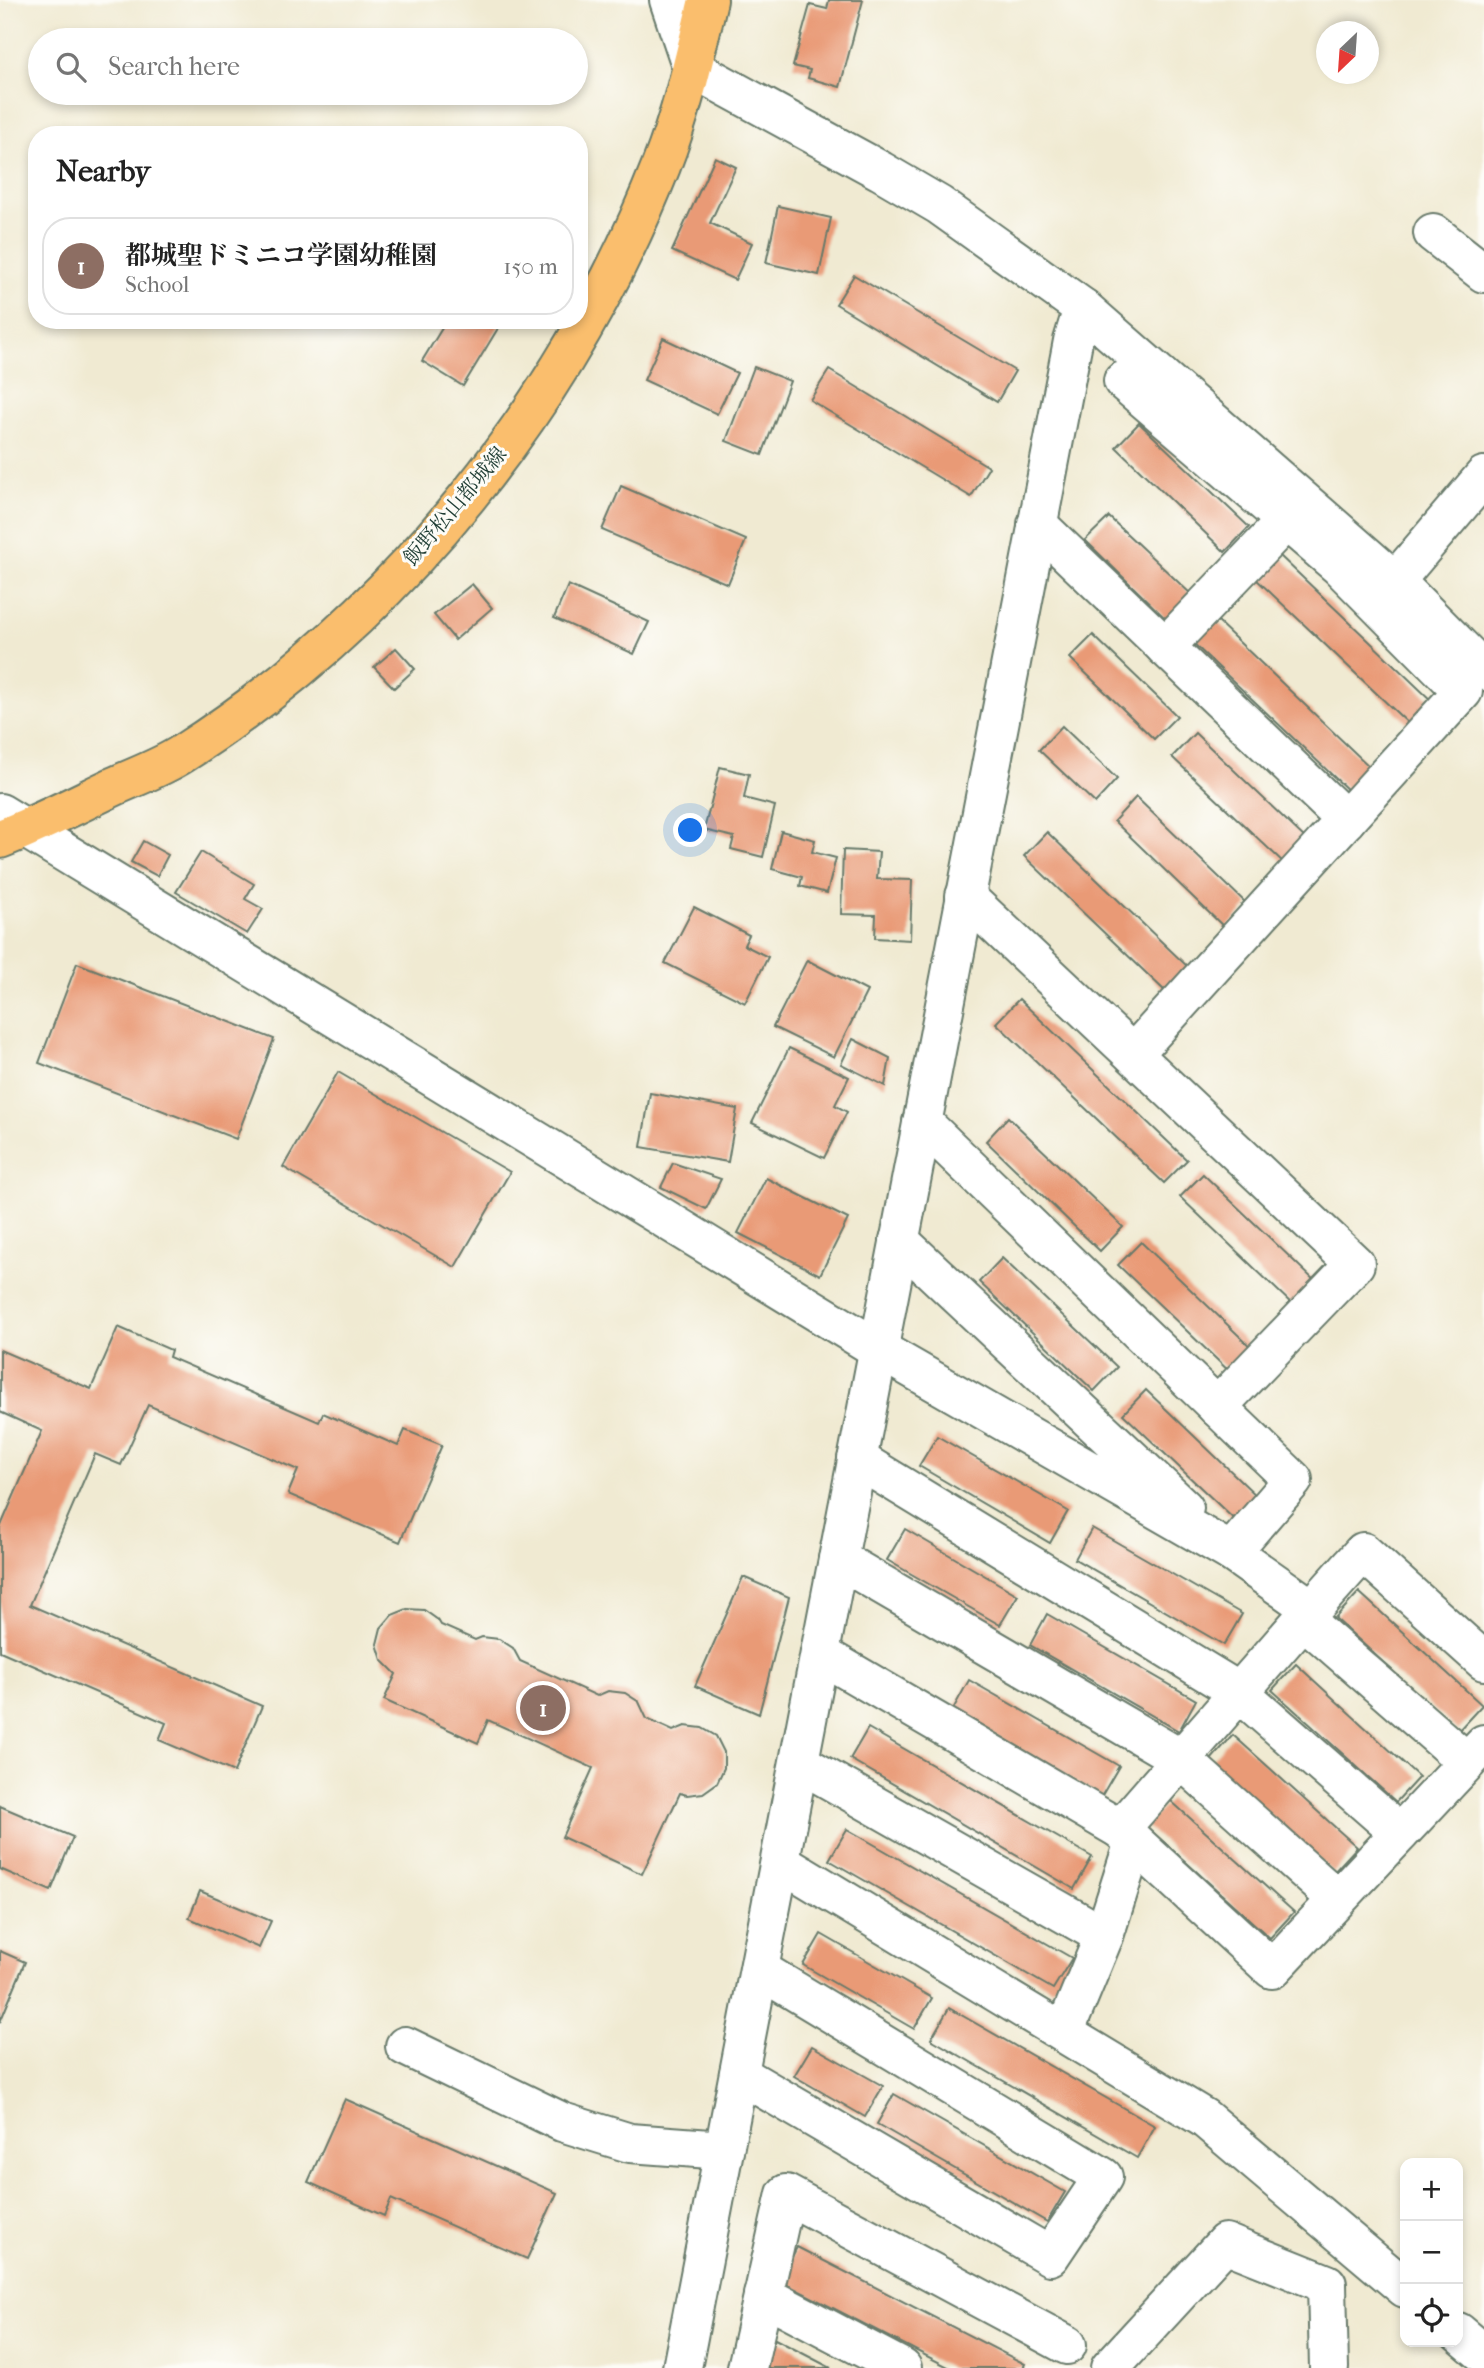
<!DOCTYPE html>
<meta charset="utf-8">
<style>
:root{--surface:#fff;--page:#f2f2f2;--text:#222;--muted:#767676;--line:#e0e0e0;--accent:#c8321e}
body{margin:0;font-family:"IM FELL French Canon","Noto Serif JP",serif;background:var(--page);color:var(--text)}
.controls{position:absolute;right:21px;bottom:21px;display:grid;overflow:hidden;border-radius:14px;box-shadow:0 4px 10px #0003}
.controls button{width:63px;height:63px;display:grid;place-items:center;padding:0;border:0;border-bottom:2px solid var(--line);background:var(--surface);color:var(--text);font:35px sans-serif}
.compass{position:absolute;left:1316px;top:21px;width:63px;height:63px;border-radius:50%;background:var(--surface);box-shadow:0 4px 10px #0003;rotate:205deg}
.you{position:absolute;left:691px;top:831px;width:24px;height:24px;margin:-18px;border:5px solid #fff;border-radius:50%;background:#1a73e8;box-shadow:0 0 0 10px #1a73e833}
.badge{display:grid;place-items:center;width:46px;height:46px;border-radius:50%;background:var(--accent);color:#fff;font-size:23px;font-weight:700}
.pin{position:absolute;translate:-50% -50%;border:4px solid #fff;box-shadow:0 2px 7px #0006}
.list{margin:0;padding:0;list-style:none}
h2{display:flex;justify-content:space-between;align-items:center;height:91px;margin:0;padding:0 28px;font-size:30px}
h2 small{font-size:23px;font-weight:400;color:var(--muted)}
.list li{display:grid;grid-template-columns:46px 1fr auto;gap:21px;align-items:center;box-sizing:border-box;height:98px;margin:0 14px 14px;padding:0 14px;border:2px solid var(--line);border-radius:28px}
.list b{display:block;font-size:26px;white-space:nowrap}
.list p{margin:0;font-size:23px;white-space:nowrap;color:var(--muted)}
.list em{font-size:23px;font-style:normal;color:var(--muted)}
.icon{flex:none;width:38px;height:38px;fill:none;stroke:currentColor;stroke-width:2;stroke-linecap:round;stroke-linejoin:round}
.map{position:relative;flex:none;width:1484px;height:2368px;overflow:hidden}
.search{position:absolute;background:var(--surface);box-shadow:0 4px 10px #0003;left:28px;top:28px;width:560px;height:77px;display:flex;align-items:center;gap:18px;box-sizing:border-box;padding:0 24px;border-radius:38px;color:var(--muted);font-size:26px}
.panel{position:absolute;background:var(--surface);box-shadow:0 4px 10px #0003;left:28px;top:126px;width:560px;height:203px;border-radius:28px}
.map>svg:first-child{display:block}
</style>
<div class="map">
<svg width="1484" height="2368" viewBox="0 0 1484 2368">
<rect width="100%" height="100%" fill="#fdfcf7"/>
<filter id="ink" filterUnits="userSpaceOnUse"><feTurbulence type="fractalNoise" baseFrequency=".0143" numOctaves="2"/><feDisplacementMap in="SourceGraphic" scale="14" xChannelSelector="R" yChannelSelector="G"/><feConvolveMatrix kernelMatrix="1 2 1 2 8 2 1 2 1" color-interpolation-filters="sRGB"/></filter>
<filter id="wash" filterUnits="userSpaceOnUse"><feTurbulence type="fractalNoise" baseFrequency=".00686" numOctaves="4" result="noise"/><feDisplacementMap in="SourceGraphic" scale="28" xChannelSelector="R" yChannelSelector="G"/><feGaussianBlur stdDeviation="1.57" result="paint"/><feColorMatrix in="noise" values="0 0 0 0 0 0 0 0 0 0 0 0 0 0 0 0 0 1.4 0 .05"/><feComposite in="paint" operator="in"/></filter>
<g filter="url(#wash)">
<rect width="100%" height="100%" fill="#f0ead2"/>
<g id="blocks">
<g fill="#e99a76">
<polygon points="829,0 863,0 840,87 808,78 810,70 793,66 810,5 827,9"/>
<polygon points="715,157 736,167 710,223 752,243 735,280 672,251"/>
<polygon points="778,206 831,218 819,275 766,263"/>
<polygon points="854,275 1015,371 997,402 836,304"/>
<polygon points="447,320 503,320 463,386 422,361"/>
<polygon points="663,338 737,373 717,414 644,380"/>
<polygon points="754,367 790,381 762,455 726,441"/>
<polygon points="829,370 989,467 971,497 810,400"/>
<polygon points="1139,423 1249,527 1225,552 1116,447"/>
<polygon points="621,486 746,540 728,584 602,530"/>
<polygon points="1109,517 1192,595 1167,620 1085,540"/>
<polygon points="1278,554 1435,704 1412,727 1255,578"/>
<polygon points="472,584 492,608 455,640 434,615"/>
<polygon points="568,585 649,622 634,654 554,618"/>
<polygon points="1215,619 1372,769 1350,792 1193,643"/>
<polygon points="1093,635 1177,716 1154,739 1070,658"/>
<polygon points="396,648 415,669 394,688 374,667"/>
<polygon points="1062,726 1117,779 1095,803 1039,750"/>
<polygon points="1195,733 1307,840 1285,864 1172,757"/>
<polygon points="720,767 749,774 744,798 775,806 763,857 731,849 734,837 704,830"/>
<polygon points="1136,797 1248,905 1226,929 1114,821"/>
<polygon points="781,831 815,840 812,852 836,858 827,893 800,886 802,877 772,869"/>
<polygon points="1047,832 1189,968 1166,992 1024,856"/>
<polygon points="143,841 168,855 157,876 131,862"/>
<polygon points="843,850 879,852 877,879 912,880 910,940 875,938 876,915 841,914"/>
<polygon points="201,852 254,884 245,899 263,909 247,934 176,892"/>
<polygon points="694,907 749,935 744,945 768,957 745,1003 665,963"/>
<polygon points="807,960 867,991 834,1057 773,1027"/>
<polygon points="77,963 274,1039 236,1139 39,1063"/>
<polygon points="1019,999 1187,1160 1164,1183 996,1023"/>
<polygon points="853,1039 890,1058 885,1086 841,1064"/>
<polygon points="789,1048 849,1077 835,1105 847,1112 824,1158 752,1123"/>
<polygon points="338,1072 510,1172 455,1267 283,1167"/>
<polygon points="650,1093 737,1109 728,1162 641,1147"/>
<polygon points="1008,1117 1123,1227 1100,1251 986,1141"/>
<polygon points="673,1163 721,1179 706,1209 661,1187"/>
<polygon points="1203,1174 1317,1283 1295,1307 1180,1197"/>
<polygon points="766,1178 848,1219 820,1275 738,1233"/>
<polygon points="1141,1242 1256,1352 1233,1375 1118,1265"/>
<polygon points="1002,1258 1117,1367 1094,1391 979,1282"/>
<polygon points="118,1327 171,1350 169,1357 319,1422 323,1413 398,1446 405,1430 442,1445 400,1542 288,1494 298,1470 148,1405 121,1465 95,1454 30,1605 262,1706 234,1772 159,1740 166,1723 0,1651 0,1528 42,1431 0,1412 0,1350 91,1389"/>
<polygon points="1146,1390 1261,1500 1238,1523 1123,1414"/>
<polygon points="937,1436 1068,1511 1050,1543 919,1466"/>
<polygon points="1092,1528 1242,1614 1224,1645 1075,1559"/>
<polygon points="905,1529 1018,1595 1000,1625 887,1560"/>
<polygon points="743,1577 789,1597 759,1714 695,1686"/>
<polygon points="1359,1592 1482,1705 1458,1731 1335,1618"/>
<polygon points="407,1609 424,1610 438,1620 441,1625 475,1640 482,1637 499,1639 513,1648 520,1661 597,1696 608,1691 625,1693 639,1702 647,1719 673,1731 685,1726 702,1728 716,1736 724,1752 724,1768 717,1783 703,1793 687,1795 680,1793 642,1874 562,1837 593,1768 488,1720 478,1743 384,1700 396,1674 382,1660 377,1644 381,1628 392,1615"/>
<polygon points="1047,1614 1196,1700 1179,1731 1030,1645"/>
<polygon points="1296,1664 1419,1777 1396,1802 1272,1690"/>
<polygon points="969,1680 1119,1766 1101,1797 952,1711"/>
<polygon points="868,1728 1092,1857 1074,1889 850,1759"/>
<polygon points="1233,1735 1357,1847 1333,1873 1210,1761"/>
<polygon points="1170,1800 1294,1912 1270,1938 1146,1826"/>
<polygon points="0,1806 73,1837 51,1891 0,1869"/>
<polygon points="847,1829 1072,1958 1053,1989 829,1860"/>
<polygon points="200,1891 271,1921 259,1948 189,1918"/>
<polygon points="821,1934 932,1998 914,2029 803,1965"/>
<polygon points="0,1951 25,1962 0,2022"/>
<polygon points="949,2008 1155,2126 1137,2158 931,2039"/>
<polygon points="812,2046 883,2086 865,2117 794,2076"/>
<polygon points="894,2094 1065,2192 1047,2222 877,2124"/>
<polygon points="345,2099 557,2193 527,2259 391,2199 384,2216 308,2182"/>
<polygon points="797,2247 1025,2364 1023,2368 950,2368 780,2281"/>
<polygon points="775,2339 831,2368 760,2368"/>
</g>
</g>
</g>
<g filter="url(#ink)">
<use href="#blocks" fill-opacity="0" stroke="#687a6b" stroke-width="2"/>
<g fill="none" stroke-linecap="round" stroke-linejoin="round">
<defs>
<g id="minor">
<polyline points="669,0 692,68 881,171 939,205 1083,308 1395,581 1484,671"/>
<polyline points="1433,233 1484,273"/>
<polyline points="1123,381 1339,566 1463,691 1133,1054"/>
<polyline points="1037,524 1346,820"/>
<polyline points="1395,581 1484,476"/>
<polyline points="1165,647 1286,521"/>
<polyline points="0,813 878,1349 1231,1552"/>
<polyline points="965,896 1355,1264 1217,1407"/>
<polyline points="899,1240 1184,1508"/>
<polyline points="857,1459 1239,1692 1400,1833"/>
<polyline points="838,1559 1181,1759 1337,1899"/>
<polyline points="1312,1609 1363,1552 1484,1661"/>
<polyline points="1303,1619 1467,1762"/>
<polyline points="820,1654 1120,1829 1312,1609 1231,1552 1293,1480 922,1122"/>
<polyline points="800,1763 1104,1936 1064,2033"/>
<polyline points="1120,1829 1272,1969 1484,1744"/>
<polyline points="781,1862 1204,2118 1405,2288"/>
<polyline points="1104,1936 1134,1842"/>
<polyline points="405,2046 562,2122 630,2143 724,2150"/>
<polyline points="739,2074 1050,2256 1103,2177 760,1970"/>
<polyline points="763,2295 902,2368"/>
<polyline points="1458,2332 1484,2354"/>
<polyline points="682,2368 1073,341 1083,308"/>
<polyline points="747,2368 786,2194 1067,2345"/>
<polyline points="1110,2368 1225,2243 1327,2284 1329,2368"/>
</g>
<path id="major" d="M0 839C39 824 77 804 115 786 137 776 162 767 182 754 397 617 568 402 661 166 682 113 695 55 708 0"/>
</defs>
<use href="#minor" stroke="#687a6b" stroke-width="42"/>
<use href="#major" stroke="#687a6b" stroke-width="42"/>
<use href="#minor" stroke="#fff" stroke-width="38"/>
<use href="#major" stroke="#fabe6d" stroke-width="38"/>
</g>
</g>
<g text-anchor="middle" stroke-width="6" stroke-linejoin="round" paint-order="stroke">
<g font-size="21" fill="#1f3d34" stroke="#fdfcf7">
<text transform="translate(455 506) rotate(-50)" y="7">飯野松山都城線</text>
</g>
</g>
</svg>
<div class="controls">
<button>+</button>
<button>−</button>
<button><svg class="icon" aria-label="locate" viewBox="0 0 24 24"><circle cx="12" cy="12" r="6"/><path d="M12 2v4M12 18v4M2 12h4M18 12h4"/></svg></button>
</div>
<svg class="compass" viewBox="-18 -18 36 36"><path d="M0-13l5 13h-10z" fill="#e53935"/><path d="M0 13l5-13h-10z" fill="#767676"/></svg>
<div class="you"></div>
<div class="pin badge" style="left:543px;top:1708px;background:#8d6e63">1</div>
<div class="search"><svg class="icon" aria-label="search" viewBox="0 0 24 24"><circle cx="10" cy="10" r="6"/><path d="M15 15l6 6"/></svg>Search here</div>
<section class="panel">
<h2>Nearby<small></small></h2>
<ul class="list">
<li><span class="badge" style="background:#8d6e63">1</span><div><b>都城聖ドミニコ学園幼稚園</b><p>School</p></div><em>150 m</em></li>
</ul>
</section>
</div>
